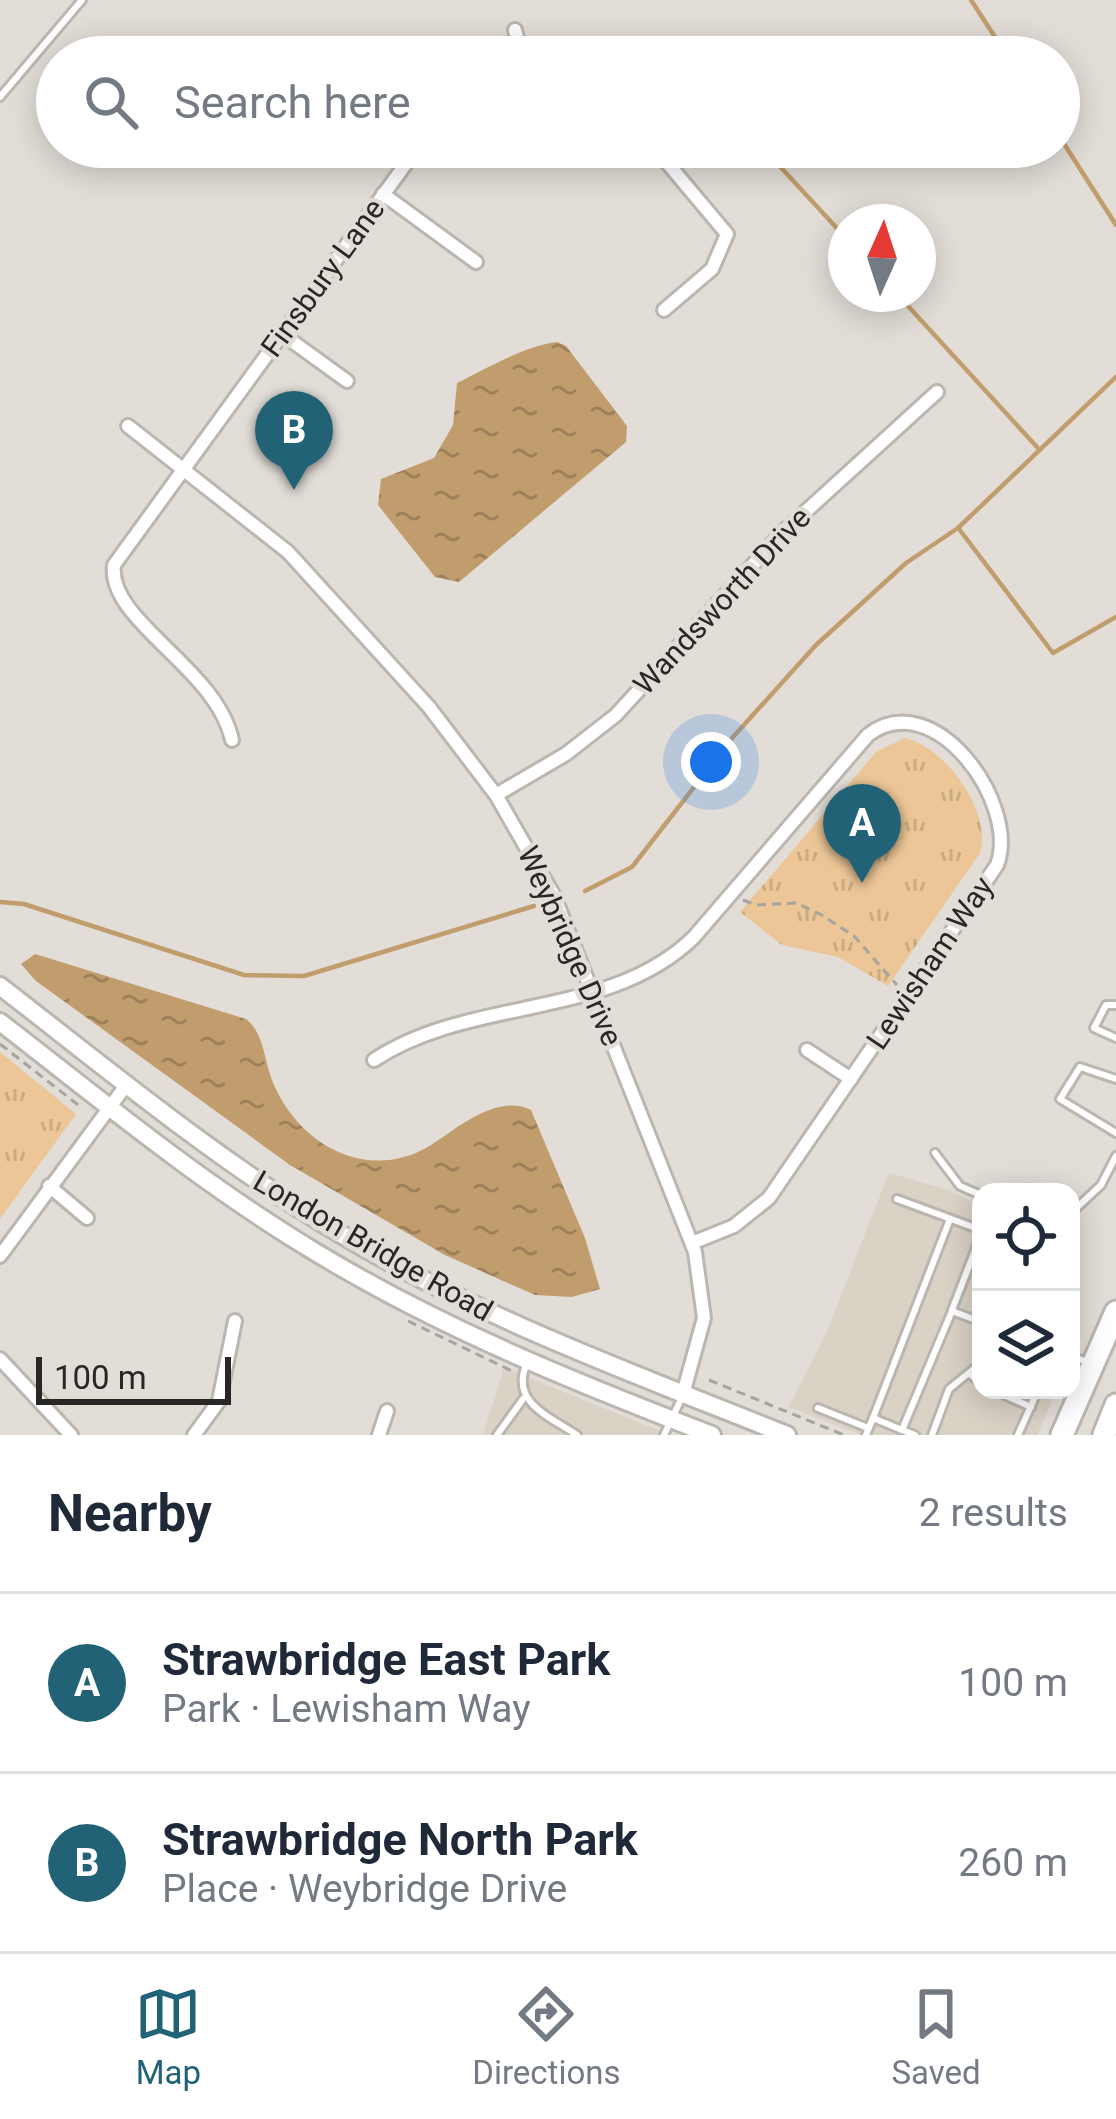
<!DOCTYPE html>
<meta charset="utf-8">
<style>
:root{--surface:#fff;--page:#f6f6f7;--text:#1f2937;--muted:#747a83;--line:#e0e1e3;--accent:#226277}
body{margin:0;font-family:Roboto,sans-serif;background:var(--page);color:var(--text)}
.controls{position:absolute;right:36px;bottom:36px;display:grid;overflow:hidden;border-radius:24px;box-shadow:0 6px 30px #0003}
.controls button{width:108px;height:108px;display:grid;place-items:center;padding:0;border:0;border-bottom:3px solid var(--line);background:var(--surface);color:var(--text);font:60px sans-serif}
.compass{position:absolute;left:828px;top:204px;width:108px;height:108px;border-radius:50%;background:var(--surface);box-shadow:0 6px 30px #0003;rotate:3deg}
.scale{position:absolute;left:36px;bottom:30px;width:195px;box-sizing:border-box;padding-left:12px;border:6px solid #292725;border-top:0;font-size:33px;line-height:42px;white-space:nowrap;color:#292725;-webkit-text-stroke:9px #e2ddd7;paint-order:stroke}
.you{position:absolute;left:711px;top:762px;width:42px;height:42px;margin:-30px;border:9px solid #fff;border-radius:50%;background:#1a73e8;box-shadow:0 0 0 18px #1a73e833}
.badge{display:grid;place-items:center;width:78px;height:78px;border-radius:50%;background:var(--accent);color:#fff;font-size:39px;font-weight:700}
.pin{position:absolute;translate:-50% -99px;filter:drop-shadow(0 3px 6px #0008)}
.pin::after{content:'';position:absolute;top:63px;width:42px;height:36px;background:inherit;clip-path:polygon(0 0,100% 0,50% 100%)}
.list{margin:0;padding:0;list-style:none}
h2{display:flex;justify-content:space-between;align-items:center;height:156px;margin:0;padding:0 48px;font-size:51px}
h2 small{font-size:39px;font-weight:400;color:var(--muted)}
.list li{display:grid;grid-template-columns:78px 1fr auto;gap:36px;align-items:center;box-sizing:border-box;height:180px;padding:0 48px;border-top:3px solid var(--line)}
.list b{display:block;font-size:45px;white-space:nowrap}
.list p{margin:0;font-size:39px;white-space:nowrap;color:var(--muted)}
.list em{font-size:39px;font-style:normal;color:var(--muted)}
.icon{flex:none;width:66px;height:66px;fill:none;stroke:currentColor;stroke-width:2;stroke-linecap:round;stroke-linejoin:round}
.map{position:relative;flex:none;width:1116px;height:1435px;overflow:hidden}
.search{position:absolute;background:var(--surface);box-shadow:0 6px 30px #0003;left:36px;right:36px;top:36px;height:132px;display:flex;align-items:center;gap:30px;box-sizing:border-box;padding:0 42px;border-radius:66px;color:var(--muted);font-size:45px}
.sheet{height:516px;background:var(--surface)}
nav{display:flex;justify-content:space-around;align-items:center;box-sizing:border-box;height:168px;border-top:3px solid var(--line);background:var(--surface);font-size:33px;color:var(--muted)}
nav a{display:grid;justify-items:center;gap:6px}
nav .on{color:var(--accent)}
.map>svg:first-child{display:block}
</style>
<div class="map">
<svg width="1116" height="1435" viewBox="0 0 1116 1435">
<defs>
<pattern id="park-tufts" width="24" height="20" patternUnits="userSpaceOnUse" patternTransform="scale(3)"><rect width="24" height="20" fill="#ecc696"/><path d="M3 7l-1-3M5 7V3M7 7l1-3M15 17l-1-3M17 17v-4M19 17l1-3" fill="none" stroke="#caaa81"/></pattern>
<pattern id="water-ripples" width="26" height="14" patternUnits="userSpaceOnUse" patternTransform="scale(3)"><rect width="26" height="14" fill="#c19d6d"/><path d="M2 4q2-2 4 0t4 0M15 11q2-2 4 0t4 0" fill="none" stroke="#9d8059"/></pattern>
</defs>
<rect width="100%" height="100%" fill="#e2ddd7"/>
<g fill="#dbd2c6">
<polygon points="889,1173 949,1190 981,1206 981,1311 973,1333 981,1336 981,1390 1057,1390 1037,1435 861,1435 789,1407 825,1336"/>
<polygon points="504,1368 670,1435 483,1435"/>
</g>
<g fill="url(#park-tufts)">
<path d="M905 738C946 748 992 811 980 853L888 986 838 957 782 945 740 912 877 751Z"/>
<polygon points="0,1052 76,1114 0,1219"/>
</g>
<g fill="url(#water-ripples)">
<path d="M557 342 566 346 627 426 626 442 459 582 435 577 378 505 381 479 434 458 453 425 457 383C485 369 527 345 557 342Z"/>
<path d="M35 954 246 1019C265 1033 264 1064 274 1085 301 1147 370 1183 431 1145 458 1128 497 1093 531 1110L585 1238 600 1289 572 1297 535 1295 445 1255 290 1165 36 981 21 964Z"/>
</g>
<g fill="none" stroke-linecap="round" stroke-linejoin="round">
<g stroke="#c19d6d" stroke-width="4.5">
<polyline points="971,0 1008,57"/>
<polyline points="1059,136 1116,225"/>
<polyline points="762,147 846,238"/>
<polyline points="897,294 1037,447"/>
<polyline points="959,529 1053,653 1116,617"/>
<polyline points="585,891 632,867 733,737 816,645 906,563 958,528 1116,377"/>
<polyline points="0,902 24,904 244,975 304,976 534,906"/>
</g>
<defs>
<g id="service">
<polyline points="0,97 82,0"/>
<polyline points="1116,1005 1106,1005 1094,1028 1116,1038"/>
<polyline points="1116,1079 1080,1067 1060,1099 1116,1133"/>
<polyline points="935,1153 960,1186 981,1195"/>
<polyline points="897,1199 981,1230"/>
<polyline points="1071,1213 1101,1185 1116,1156"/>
<polyline points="952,1310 981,1235"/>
<polyline points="1071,1356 1087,1362"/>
<path d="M526 1365C511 1403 549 1416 577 1435"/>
<polyline points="971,1375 981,1383"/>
<polyline points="993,1390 1031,1407"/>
<polyline points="818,1408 868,1428"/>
<polyline points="873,1418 950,1219"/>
<polyline points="902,1430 915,1435"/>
<polyline points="497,1435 523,1399"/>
<polyline points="664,1435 683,1395"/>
<polyline points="866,1435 873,1418 902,1430 952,1311 981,1322"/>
<polyline points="932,1435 949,1389 981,1363"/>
<polyline points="1018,1435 1038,1390"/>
</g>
<g id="minor">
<polyline points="515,30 522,57"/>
<polyline points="654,147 727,234 712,269 664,310"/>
<polyline points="383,194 476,262"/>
<polyline points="282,334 347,381"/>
<polyline points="128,426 288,552 429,707 496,795 554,896 695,1252 704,1318 683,1394"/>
<path d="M232 740C216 667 107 621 114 565L418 147"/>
<polyline points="496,795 566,754 616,715 781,534 937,392"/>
<polyline points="807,1050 851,1079"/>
<path d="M374 1060C470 996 610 1020 694 937L868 735C934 684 1020 804 997 865L769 1198 734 1226 692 1243"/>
<polyline points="49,1186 87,1218"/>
<polyline points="0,1256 127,1084"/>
<polyline points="0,1359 71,1435"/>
<polyline points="194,1435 219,1401 235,1321"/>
<polyline points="379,1435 387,1411"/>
</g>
<g id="secondary">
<path d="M0 986C111 1072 218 1161 339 1233 480 1318 635 1374 787 1435"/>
<path d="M0 1022C102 1101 201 1183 312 1250 438 1327 574 1382 712 1435"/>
</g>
<g id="trunk">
<polyline points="1062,1435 1116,1312"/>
<polyline points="1104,1435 1116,1405"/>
</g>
</defs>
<use href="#service" stroke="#bbb6b0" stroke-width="12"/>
<use href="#minor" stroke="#bbb6b0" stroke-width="18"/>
<use href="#secondary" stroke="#bbb6b0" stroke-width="22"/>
<use href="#trunk" stroke="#bbb6b0" stroke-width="27"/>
<g stroke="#a7a39e" stroke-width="3" stroke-dasharray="9 6" stroke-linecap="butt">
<polyline points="743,900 756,905 796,903 820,914 854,936 897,985"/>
<polyline points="0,1044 82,1108"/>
<polyline points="408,1321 512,1371"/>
<polyline points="709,1380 844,1435"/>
</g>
<use href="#service" stroke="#fff" stroke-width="6"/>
<use href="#minor" stroke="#fff" stroke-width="12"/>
<use href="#secondary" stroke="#fff" stroke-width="16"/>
<use href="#trunk" stroke="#fff" stroke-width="21"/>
</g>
<g text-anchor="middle" stroke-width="9" stroke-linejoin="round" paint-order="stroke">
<g font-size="30" fill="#292725" stroke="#e2ddd7">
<text transform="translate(323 278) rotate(-54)" y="10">Finsbury Lane</text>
<text transform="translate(722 601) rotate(-47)" y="10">Wandsworth Drive</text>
<text transform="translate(570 946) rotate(66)" y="10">Weybridge Drive</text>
<text transform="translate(930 963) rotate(-56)" y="10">Lewisham Way</text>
<text transform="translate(373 1246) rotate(30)" y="10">London Bridge Road</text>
</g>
</g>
</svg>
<div class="controls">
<button><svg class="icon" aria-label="locate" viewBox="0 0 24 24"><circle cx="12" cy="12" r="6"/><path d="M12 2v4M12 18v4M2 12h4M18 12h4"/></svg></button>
<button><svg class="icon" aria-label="layers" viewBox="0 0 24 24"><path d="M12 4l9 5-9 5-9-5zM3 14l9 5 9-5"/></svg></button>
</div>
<svg class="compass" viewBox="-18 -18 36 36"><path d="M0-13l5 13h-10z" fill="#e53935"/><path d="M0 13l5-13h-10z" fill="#747a83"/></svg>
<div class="scale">100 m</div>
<div class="you"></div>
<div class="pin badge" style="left:862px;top:883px">A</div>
<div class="pin badge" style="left:294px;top:490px">B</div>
<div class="search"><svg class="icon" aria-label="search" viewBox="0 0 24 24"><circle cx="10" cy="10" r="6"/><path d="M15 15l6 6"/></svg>Search here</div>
</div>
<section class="sheet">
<h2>Nearby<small>2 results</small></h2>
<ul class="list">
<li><span class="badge">A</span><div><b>Strawbridge East Park</b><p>Park · Lewisham Way</p></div><em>100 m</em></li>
<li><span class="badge">B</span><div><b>Strawbridge North Park</b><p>Place · Weybridge Drive</p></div><em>260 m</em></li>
</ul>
</section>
<nav>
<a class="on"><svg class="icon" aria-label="map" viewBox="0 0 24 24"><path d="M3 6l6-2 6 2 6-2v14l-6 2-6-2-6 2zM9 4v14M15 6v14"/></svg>Map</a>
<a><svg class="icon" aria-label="directions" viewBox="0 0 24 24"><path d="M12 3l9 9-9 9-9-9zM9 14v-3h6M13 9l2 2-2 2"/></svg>Directions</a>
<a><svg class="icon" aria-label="saved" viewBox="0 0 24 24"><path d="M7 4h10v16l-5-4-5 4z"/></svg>Saved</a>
</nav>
